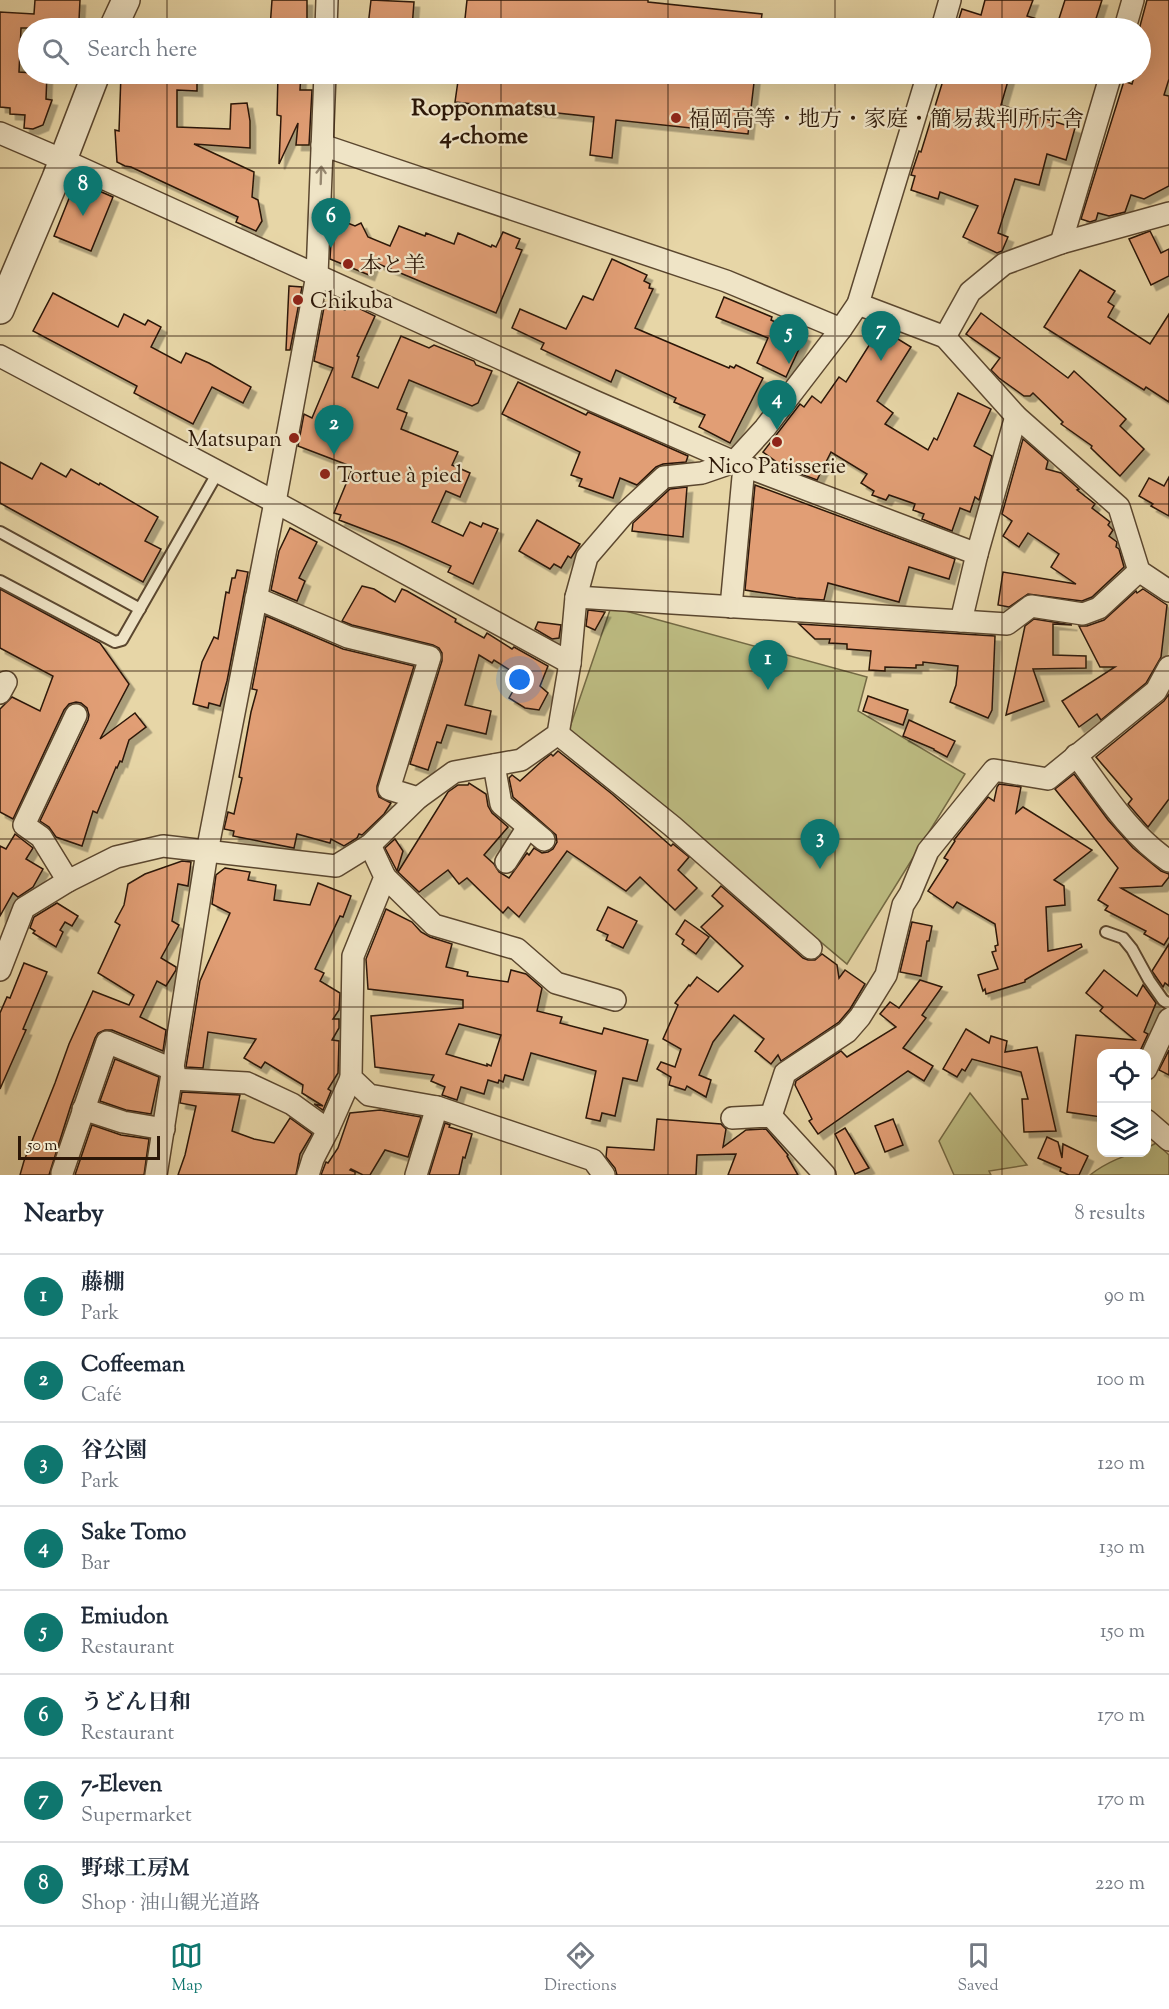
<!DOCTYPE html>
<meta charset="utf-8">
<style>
:root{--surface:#fff;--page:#f6f6f7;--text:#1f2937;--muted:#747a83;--line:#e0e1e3;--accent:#0f766e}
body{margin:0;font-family:"Sorts Mill Goudy","Noto Serif JP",serif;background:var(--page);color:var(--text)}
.controls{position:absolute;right:18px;bottom:18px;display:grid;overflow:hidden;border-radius:12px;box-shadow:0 6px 24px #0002}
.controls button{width:54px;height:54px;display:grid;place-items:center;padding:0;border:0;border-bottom:2px solid var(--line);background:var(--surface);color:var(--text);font:30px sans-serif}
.scale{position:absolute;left:18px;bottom:15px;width:142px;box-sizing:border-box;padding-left:6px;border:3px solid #2c1707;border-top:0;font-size:16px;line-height:21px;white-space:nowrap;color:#2c1707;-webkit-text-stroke:4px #efe4c6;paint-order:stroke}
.you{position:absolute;left:520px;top:680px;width:21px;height:21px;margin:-15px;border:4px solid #fff;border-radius:50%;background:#1a73e8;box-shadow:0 0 0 9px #1a73e833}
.badge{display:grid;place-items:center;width:39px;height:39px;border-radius:50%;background:var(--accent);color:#fff;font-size:20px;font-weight:700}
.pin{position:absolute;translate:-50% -50px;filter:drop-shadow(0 2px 3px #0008)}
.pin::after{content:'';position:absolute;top:32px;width:21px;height:18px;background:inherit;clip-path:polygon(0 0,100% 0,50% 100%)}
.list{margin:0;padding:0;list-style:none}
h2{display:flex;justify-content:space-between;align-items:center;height:78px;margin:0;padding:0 24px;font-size:26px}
h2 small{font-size:20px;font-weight:400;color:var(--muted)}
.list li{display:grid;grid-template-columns:39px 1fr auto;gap:18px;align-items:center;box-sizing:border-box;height:84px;padding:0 24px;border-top:2px solid var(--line)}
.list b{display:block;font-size:22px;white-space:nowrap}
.list p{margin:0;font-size:20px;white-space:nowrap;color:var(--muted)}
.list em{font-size:20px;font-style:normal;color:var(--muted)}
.icon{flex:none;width:33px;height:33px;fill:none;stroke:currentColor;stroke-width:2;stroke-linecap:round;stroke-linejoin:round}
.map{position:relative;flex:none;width:1169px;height:1175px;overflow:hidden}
.search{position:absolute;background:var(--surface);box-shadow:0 6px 24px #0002;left:18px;right:18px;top:18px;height:66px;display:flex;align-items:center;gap:15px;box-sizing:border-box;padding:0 21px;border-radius:33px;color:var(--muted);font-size:22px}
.sheet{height:750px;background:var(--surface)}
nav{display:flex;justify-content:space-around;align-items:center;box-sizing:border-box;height:84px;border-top:2px solid var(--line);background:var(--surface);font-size:16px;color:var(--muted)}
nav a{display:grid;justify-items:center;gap:3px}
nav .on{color:var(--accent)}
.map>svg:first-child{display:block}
</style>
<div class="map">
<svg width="1169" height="1175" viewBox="0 0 1169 1175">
<defs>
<filter id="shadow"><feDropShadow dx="5.5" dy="5.5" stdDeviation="0" flood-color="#0004"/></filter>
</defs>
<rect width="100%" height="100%" fill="#e7d6a7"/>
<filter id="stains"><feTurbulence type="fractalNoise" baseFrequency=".00333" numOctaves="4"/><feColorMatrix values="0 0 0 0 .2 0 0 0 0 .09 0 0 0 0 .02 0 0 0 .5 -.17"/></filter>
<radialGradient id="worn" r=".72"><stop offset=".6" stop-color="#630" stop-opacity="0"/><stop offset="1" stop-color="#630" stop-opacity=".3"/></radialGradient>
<g fill="#bdbc82" stroke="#746a44" stroke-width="1.5">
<polygon points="611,607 867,677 858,711 965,774 847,964 569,730"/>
<polygon points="970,1093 1027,1165 989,1171 991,1175 954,1175 939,1141"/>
<path d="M1156 1143 1169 1155V1175H1090C1104 1164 1128 1152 1146 1152L1147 1148Z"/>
</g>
<g fill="#e19e74" stroke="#2c1707" stroke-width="1.5" fill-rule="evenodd" filter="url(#shadow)">
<polygon points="35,0 80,0 79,20 69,20 69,28 21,28 19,72 47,74 46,99 52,100 43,125 33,129 24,128 25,115 10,114 10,108 0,107 0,12 34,14"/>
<polygon points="272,0 307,0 307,28 270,28"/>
<polygon points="371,0 414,2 412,28 368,26"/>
<polygon points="467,0 648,0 648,2 762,14 760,28 464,28"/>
<polygon points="985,0 1033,0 1027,16 1057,25 1065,0 1102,0 1093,28 956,28 962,9 981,15"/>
<polygon points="1147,0 1169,0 1169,79 1164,95 1169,96 1169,186 1144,199 1131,195 1125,212 1109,216 1098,213 1096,220 1090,222 1081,219 1124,81 1132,84 1135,74 1140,74 1140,26"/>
<polygon points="121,74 197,74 197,91 177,90 177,127 230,129 231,104 247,103 250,121 250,148 194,144 254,172 252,197 258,200 262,221 256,231 236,222 238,217 131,167 125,166 117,162 115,130 119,131"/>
<polygon points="278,74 301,74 300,90 312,90 309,145 296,145 298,123 279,164 281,116 277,115"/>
<polygon points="459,74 755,74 748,134 616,120 612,158 590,155 594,117 455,102"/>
<polygon points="945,74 1010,74 1001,105 1075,128 1066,160 1047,154 1039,185 1015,179 998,233 1008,237 1002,251 997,253 963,237 978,206 940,192 938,199 911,190 915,176 911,175 919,151 921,152"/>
<polygon points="76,181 113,197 91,251 54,236"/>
<polygon points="335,218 355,226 361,223 368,237 390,246 399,226 425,236 426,233 454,244 458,233 491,247 492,245 496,247 503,232 520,239 516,248 522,250 496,313 374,262 369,275 330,259 332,224"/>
<polygon points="1150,231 1161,253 1169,249 1169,276 1151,285 1129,239"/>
<polygon points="612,259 647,275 644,281 650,284 649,288 653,289 635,328 729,368 730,366 734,368 736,365 763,378 730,443 699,427 705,415 674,402 676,398 616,370 611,382 541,349 544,343 512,328 520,309 566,329 583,296 593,300"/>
<polygon points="1080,270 1115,291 1108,302 1114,306 1108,317 1150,344 1169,314 1169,402 1146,387 1144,390 1044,327"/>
<polygon points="289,286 302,287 290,350 286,350"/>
<polygon points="53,293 118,327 124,314 145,325 148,320 161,327 151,347 181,363 186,353 209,363 251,387 243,403 212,387 193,424 134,393 137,386 33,331"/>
<polygon points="724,297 772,317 771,320 805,336 786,377 757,363 768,338 716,317"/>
<polygon points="325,302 345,310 348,303 375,316 357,356 359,357 352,377 378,388 401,336 429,348 434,345 474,361 476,365 492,371 478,403 472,406 409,380 397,409 407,413 401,429 458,452 452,465 470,473 460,497 446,491 432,522 463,536 470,522 481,527 483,523 498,529 473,584 448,572 451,566 397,542 339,520 341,515 334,513 353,467 298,446 304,414 312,418 333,368 314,361"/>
<polygon points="981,313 1068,378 1074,371 1126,419 1120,426 1144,449 1120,476 1091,448 1092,446 1061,424 1063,422 1033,393 1030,396 1024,396 999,378 991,370 1000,358 966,334"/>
<polygon points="880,328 911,347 877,401 893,413 885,424 928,450 934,438 937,440 958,393 991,409 974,446 992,456 979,500 975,497 970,512 960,508 952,531 922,519 924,514 913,510 915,504 889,495 886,500 872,495 874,491 861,483 867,474 831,452 817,480 785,468 763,452 800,404 804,407 812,396 821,403 839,377 846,382"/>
<polygon points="518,382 586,415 588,412 688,456 686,462 663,464 656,467 637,485 620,478 613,498 579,486 582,479 571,475 580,452 502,414"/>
<polygon points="1023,439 1048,461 1046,469 1061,473 1079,489 1077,490 1095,504 1092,508 1110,522 1108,525 1113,530 1109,536 1117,542 1116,547 1119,549 1124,567 1092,597 1082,601 1028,594 1009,607 998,605 1003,572 1076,584 1051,567 1059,554 1028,533 1019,547 1003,536 1012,521 1002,514"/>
<polygon points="0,462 32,479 41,463 66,477 71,469 99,485 100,483 158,517 145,541 161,549 143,582 0,503"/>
<polygon points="1169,477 1169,516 1151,506 1153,504 1139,496 1149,478 1164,486"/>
<polygon points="755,485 955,559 949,579 909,567 899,602 828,583 824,600 796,598 745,590"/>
<polygon points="687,487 683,537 632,531 633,523 670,489"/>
<polygon points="537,520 580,544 571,558 568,556 561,568 554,564 550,569 519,551"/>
<polygon points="290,528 317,542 299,578 305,581 297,601 271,590 279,551"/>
<polygon points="237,570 248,572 227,681 220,706 209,703 208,708 193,704 202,662 214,637 218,639 226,592 229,593 232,578 235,578"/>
<polygon points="362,586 374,589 395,602 402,589 407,591 456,619 455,622 484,638 487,633 512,649 514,647 548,666 540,686 548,693 539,710 525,708 509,698 521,677 494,660 492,663 479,655 465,705 491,711 486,734 447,725 441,743 437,742 428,770 410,764 442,661 442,653 439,648 433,645 352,625 342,621"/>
<polygon points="0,589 100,643 129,684 100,739 135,713 146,727 129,740 122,762 120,761 117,768 116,767 97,813 93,811 82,846 56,837 49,827 40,821 88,720 89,715 87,708 81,703 76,702 69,704 64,710 13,819 0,812 0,709 12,697 40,711 53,676 0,648"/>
<polygon points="1143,589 1167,605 1161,657 1146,683 1101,720 1097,714 1079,727 1062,701 1115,667 1100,667 1079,626 1087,626 1104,620 1136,591 1137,593"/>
<polygon points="588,610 605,612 595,630 586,626"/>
<polygon points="266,616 343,649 414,666 377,786 377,791 379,797 391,803 384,814 362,835 359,834 357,838 344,846 331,839 330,843 297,834 294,848 233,836 234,831 224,829 228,812 234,814 242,778 239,777 251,712 257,690 252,689"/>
<polygon points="1034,619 1072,625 1053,624 1053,655 1086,656 1086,668 1033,669 1044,701 1006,715 1025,626"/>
<polygon points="538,622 561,625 559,638 552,639 535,629"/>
<polygon points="799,624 995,636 992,710 988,718 950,702 956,685 958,666 923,662 923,665 916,665 916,668 885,667 885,671 869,670 871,651 847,649 847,644 829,643 830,639 815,639"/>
<polygon points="1169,694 1169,799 1148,827 1128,804 1132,799 1096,757 1164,701"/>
<polygon points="868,696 908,710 903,725 863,711"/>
<polygon points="909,720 955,741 947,757 934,750 934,749 903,736"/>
<polygon points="558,751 612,794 671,846 673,844 689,857 678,870 697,888 675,910 640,877 626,891 567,851 519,917 508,907 503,913 467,878 459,884 448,870 419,892 398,872 448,792 458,785 468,785 469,783 486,794 488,806 492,813 508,827 484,855 494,864 499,872 509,878 527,853 529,855 534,848 542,853 548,852 553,849 557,842 556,835 513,797 509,778 512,775 520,781 541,762 551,754 553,756"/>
<polygon points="1074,774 1108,820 1133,848 1161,871 1169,874 1169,877 1162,886 1121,888 1169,915 1169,937 1164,945 1144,934 1146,931 1105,910 1108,906 1098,900 1118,868 1055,789"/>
<polygon points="999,784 1021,787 1016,813 1023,807 1092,850 1054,880 1064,886 1065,905 1046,907 1048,951 1081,944 1082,947 1025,980 1025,982 986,994 985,989 983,991 978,975 998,969 992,952 996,951 995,946 998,945 995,924 957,902 953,908 928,891 948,860 944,858 955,841 954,840 988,797 994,801 997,787"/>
<polygon points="15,834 33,848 26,859 43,869 33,887 18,897 13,893 0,916 0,846 6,849"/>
<polygon points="395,839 403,851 397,871 385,848"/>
<polygon points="182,861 191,862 188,886 178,884 172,921 179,925 161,958 176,967 176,970 166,986 157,981 140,1017 166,1030 163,1051 112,1030 105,1030 98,1033 95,1038 71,1105 49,1175 20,1175 24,1161 55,1083 69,1044 93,991 129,1005 134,995 98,973 120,925 115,922 124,905 128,884 145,874"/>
<polygon points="225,868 250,872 248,880 276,885 274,900 310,905 318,883 351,896 343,917 340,916 315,969 324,973 320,981 340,993 339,1010 333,1019 339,1019 339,1028 332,1040 339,1041 338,1073 328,1089 331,1091 323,1110 314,1104 323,1106 302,1093 303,1085 265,1062 261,1068 244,1058 256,1039 208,1032 203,1068 186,1067 200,981 230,913 212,904 216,875"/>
<polygon points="721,886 803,958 808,960 815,960 822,954 837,965 839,978 845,970 865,984 850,1009 839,1022 781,1061 778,1055 771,1064 755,1051 764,1039 734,1015 713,1042 699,1075 711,1080 706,1097 687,1086 685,1090 669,1085 671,1077 657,1069 661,1062 675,1067 681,1049 663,1039 678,1005 675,1003 689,985 690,986 697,977 718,992 743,966 701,927 723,906 712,896"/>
<polygon points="57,903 78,916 72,926 65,922 60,930 63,932 56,947 33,933 35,931 30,928 34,917"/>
<polygon points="608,907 637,921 623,948 606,940 608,935 597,930"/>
<path d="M386 909 412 922 421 932 430 937 452 944 446 967 468 972 467 976 508 982 511 970 526 974 542 988 537 1011 562 1017 560 1023 602 1034 604 1028 648 1040 637 1081 623 1078 615 1116 602 1113 600 1121 586 1118 596 1071 531 1053 523 1080 505 1075 503 1082 499 1080 498 1083 488 1080 484 1094 461 1087 457 1100 442 1095 445 1087 431 1081 434 1075 375 1067 371 1016 463 1008V1000L368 989 366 959ZM459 1024 501 1035 491 1066 487 1064V1066L446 1054Z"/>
<polygon points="685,920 709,937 696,954 682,944 684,940 676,934"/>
<polygon points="912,922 932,926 929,941 927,941 921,976 900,972"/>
<polygon points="1169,944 1169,986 1165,983 1163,987 1152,971"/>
<polygon points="24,963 47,972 23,1029 26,1030 0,1089 0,1013 7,997 10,998"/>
<polygon points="1104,970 1137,996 1143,985 1156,1003 1144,1032 1148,1034 1139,1053 1101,1053 1101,1117 1067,1112 1076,1035 1135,1040 1100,1011 1103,1007 1086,993"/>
<polygon points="920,980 942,987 922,1015 926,1018 903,1048 933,1066 924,1081 908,1071 818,1134 809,1121 812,1119 795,1085 796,1081 841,1051 847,1057 896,1027 880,1014 890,1002 899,1008"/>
<polygon points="966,1029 989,1043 991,1036 1007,1041 1005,1052 1037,1047 1056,1131 1024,1132 1022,1099 1028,1099 1021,1072 972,1059 965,1071 962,1069 957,1077 943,1069"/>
<polygon points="1169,1050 1169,1075 1159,1070"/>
<polygon points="115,1059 159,1077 151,1114 126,1110 100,1101"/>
<polygon points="182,1092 240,1095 232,1131 254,1139 274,1143 290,1118 312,1134 300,1154 296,1175 178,1175 185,1155 196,1106 180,1103"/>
<polygon points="380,1110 421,1117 408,1157 385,1150 370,1175 363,1175 351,1169 350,1170 355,1172 355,1175 321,1175 326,1162 328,1163 338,1148 350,1113"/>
<polygon points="657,1119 721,1124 726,1129 723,1147 746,1130 766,1129 788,1155 787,1156 798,1175 728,1175 736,1154 697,1155 696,1175 617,1175 615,1168 606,1157 607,1147 654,1150"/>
<polygon points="893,1119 903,1145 885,1152 875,1126"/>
<polygon points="445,1123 450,1125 449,1127 472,1134 465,1158 463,1157 459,1175 429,1175"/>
<polygon points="92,1125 121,1135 149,1139 144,1175 75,1175"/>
<polygon points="845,1128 869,1168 855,1174 835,1134"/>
<polygon points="1047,1137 1058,1142 1062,1158 1063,1144 1088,1156 1079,1175 1069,1175 1060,1171 1061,1168 1038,1158"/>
</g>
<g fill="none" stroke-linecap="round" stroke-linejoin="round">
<defs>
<g id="service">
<polyline points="0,532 140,609"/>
<polyline points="0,581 115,642 122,640 218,472"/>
<polyline points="1106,932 1123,938 1132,949 1149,980 1163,1000 1169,1004"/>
</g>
<g id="minor">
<polyline points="326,28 327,0"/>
<polyline points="942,28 950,0"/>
<polyline points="1125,28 1133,0"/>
<polyline points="0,133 63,160 594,401 734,462 977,554"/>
<polyline points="322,145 726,281 841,329"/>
<polyline points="1061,243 1111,74"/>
<polyline points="858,304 945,337 1016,416 1119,507 1139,571 1169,591"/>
<polyline points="945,337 970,292 1004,264 1061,243 1169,213"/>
<polyline points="0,356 275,502 570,663"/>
<polyline points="576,597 961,621 977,554 1016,416"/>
<polyline points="256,598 348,637 430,657 389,789 418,798"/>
<polyline points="731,607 744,466"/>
<polyline points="961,621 1007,624 1031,606 1083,614 1099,608 1139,571"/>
<polyline points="0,693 6,682"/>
<polyline points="558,734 672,826 811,948"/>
<path d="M1076 755C1104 793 1130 835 1169 861"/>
<polyline points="494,765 501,804 544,840"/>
<polyline points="370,845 385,877 353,956 351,1078 369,1095 437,1107"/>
<polyline points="506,862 528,827"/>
<polyline points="385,877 434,925 517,949 556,983 615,1000"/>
<polyline points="68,881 41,837 24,825 76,715"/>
<polyline points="0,970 24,908 68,881 116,857 163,846 336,866 370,845 418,798 454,772 521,760 558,734 570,663 576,597 587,557 624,514 664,477 702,473 734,462 765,428 841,329 858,304 928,74"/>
<polyline points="1146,1069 1169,1019"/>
<polyline points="172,1079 247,1083 292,1104 328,1130"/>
<polyline points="83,1109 123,1122 164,1129"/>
<polyline points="771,1116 785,1073 847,1032 860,1017 886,975 903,905 910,894 928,851 994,770 1048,779 1156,691 1169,667"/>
<polyline points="732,1118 771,1116 825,1175"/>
<polyline points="1146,1120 1169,1140"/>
<polyline points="62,1173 107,1042 174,1070"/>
<polyline points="156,1175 207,852 275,502 317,275 325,74"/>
<polyline points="308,1175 313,1159 328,1130 351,1078"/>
<polyline points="416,1175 437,1107 593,1160 604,1175"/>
</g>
<g id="tertiary">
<polyline points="113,28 126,0"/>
<polyline points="0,310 56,178 96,74"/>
</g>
</defs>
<use href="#service" stroke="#5b472f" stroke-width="14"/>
<use href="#minor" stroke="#5b472f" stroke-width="24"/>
<use href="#tertiary" stroke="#5b472f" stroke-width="30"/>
<use href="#service" stroke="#efe4c6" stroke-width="10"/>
<use href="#minor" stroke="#efe4c6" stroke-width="21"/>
<use href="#tertiary" stroke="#efe4c6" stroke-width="27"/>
</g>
<defs><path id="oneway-shaft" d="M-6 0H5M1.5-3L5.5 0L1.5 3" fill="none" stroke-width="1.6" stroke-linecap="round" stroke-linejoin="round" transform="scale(1.5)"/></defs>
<use stroke="#978870" href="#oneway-shaft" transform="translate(321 175) rotate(-88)"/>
<path fill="none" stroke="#2c1707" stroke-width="1.5" stroke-opacity="0.55" d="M167 0V28M334 0V28M501 0V28M668 0V28M835 0V28M1002 0V28M167 74V1175M334 74V1175M501 74V1175M668 74V1175M835 74V1175M1002 74V1175M0 168H1169M0 336H1169M0 504H1169M0 671H1169M0 839H1169M0 1007H1169"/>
<g fill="#8f2418" stroke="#efe4c6" stroke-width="2">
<circle cx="676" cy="118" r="6"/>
<circle cx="348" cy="264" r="6"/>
<circle cx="298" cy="300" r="6"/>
<circle cx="294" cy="438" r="6"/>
<circle cx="777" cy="442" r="6"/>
<circle cx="325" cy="474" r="6"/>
</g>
<g text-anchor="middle" stroke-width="4.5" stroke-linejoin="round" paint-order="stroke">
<g font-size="22" fill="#2c1707" stroke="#efe4c6" text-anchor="start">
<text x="688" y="126">福岡高等・地方・家庭・簡易裁判所庁舎</text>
<text x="360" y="272">本と羊</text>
<text x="310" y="308">Chikuba</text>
<text x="282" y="446" text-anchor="end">Matsupan</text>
<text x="777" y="473" text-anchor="middle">Nico Patisserie</text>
<text x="337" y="482">Tortue à pied</text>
</g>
<g font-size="24" font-weight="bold" fill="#2c1707" stroke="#efe4c6">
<text x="484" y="115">Ropponmatsu<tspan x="484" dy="28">4-chome</tspan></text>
</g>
</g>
<rect width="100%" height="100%" filter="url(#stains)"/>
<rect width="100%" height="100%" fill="url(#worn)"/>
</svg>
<div class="controls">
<button><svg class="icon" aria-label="locate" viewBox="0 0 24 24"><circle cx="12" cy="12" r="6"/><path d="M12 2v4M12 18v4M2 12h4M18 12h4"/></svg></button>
<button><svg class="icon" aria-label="layers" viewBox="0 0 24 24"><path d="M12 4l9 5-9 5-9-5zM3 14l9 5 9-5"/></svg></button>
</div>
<div class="scale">50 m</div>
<div class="you"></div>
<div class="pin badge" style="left:768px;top:690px">1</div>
<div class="pin badge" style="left:334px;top:455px">2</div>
<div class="pin badge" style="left:820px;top:869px">3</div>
<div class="pin badge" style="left:777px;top:430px">4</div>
<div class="pin badge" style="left:789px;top:364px">5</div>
<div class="pin badge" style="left:331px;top:248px">6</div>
<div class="pin badge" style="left:881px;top:361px">7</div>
<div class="pin badge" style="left:83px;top:216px">8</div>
<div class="search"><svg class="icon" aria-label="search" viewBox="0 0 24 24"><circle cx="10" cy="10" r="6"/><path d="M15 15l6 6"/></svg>Search here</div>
</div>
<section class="sheet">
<h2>Nearby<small>8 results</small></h2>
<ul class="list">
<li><span class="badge">1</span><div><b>藤棚</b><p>Park</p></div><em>90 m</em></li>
<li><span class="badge">2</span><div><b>Coffeeman</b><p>Café</p></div><em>100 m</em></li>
<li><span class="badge">3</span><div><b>谷公園</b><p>Park</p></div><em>120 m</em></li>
<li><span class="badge">4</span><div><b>Sake Tomo</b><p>Bar</p></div><em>130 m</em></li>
<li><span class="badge">5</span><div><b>Emiudon</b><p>Restaurant</p></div><em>150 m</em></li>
<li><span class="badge">6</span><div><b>うどん日和</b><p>Restaurant</p></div><em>170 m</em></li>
<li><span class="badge">7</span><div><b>7-Eleven</b><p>Supermarket</p></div><em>170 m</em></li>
<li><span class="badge">8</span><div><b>野球工房M</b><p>Shop · 油山観光道路</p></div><em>220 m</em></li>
</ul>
</section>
<nav>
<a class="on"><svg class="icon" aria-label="map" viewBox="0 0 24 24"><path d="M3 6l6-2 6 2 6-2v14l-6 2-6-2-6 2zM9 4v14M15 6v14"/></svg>Map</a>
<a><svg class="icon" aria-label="directions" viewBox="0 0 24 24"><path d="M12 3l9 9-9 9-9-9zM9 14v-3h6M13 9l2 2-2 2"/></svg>Directions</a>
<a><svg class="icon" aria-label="saved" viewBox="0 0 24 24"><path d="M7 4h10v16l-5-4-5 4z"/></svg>Saved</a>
</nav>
